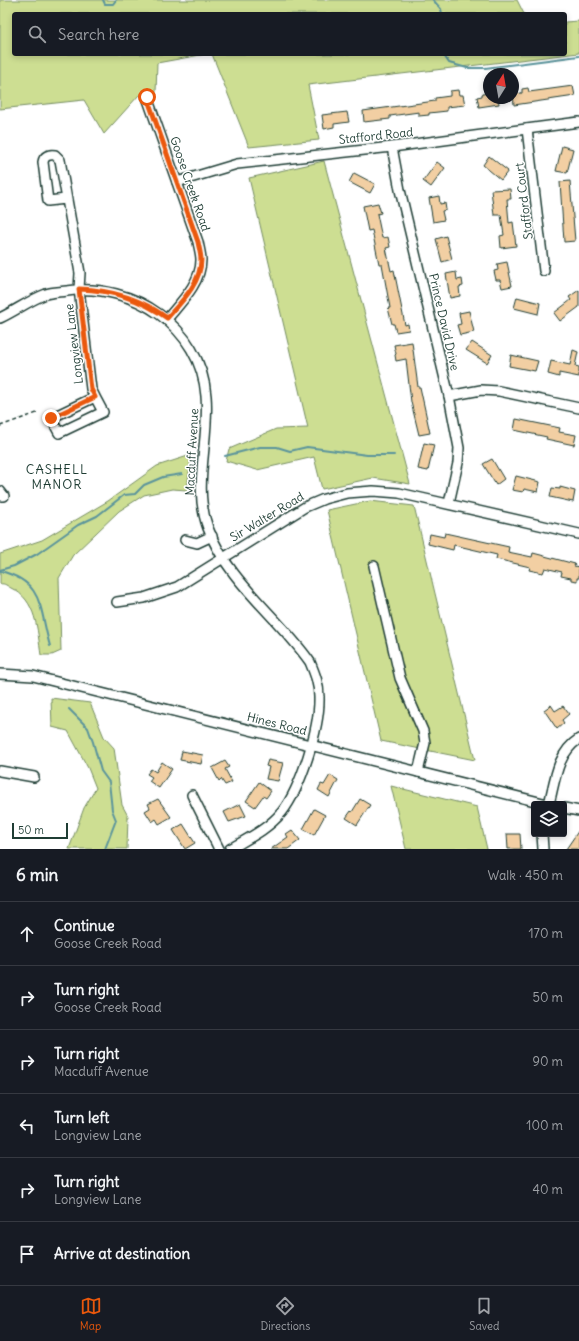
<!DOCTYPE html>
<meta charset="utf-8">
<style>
:root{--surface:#171b24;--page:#20242c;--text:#f1f3f6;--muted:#9ea1a6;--line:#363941;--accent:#ea580c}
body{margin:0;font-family:Delius,sans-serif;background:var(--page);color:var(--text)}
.controls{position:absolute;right:12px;bottom:12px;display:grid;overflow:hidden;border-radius:4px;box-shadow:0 2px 6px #0003}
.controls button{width:36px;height:36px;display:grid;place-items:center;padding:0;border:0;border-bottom:1px solid var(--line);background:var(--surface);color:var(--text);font:20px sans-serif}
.compass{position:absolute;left:483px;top:68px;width:36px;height:36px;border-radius:50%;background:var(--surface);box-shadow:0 2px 6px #0003;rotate:11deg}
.scale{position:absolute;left:12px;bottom:10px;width:56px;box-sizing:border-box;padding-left:4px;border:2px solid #1f3d34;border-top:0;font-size:11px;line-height:14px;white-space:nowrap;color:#1f3d34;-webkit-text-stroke:3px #fff;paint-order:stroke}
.stop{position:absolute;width:12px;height:12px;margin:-9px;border:3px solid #ea580c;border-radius:50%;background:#fff}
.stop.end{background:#ea580c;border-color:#fff;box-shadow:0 1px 4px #0008}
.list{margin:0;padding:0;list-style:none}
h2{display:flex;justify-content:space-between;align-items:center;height:52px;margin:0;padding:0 16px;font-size:17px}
h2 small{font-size:13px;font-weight:400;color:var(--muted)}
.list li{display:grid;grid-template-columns:26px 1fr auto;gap:12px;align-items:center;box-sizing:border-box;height:64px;padding:0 16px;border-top:1px solid var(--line)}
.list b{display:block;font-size:15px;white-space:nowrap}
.list p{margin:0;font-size:13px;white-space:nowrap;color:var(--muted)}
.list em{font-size:13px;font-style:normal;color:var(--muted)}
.icon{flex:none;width:22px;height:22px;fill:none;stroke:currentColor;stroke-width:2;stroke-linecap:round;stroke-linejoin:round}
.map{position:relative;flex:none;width:579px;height:849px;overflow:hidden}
.search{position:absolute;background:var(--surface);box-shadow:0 2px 6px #0003;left:12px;right:12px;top:12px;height:44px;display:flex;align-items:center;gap:10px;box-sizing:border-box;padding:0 14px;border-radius:4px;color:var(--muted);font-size:15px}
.sheet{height:436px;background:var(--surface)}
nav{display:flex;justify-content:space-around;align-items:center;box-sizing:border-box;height:56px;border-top:1px solid var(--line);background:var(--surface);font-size:11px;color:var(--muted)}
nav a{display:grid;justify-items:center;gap:2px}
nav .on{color:var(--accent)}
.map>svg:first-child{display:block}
</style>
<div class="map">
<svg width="579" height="849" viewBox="0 0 579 849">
<rect width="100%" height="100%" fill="#fff"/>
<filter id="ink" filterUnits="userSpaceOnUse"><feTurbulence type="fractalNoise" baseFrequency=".025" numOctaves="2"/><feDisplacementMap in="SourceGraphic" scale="8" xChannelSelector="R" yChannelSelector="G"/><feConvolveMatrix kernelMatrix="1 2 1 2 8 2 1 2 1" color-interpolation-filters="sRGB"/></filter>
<g filter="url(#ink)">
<g fill="#cdde92" stroke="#768e63">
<polygon points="0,0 517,0 524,14 14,14 14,54 206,54 157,63 156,93 139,95 104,134 84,100 0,109"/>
<polygon points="579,21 579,53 308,85 319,140 249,147 212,54 565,54 565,22"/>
<polygon points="324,161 410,484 373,478 322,489 314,457 257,470 226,461 229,449 276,429 308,428 249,178"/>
<path d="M191 455 187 490 172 489 144 495 119 511 73 555 59 578 61 651 52 655H41C37 630 37 600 11 588 7 586 5 583 0 584V554L42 540 108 501 157 466Z"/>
<polygon points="370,501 414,506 475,760 381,741 327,510"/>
<polygon points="51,698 90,703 104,737 114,748 122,805 128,816 127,849 69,849 84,808 96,788 88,768 68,731 52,727"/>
<polygon points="391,786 477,807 487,849 406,849"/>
</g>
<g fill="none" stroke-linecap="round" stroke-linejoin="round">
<g stroke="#5a949c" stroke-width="2">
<polyline points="103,0 105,4 113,4 116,0"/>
<polyline points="433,0 441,9 442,14"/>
<polyline points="443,54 449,63 467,68 485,68 579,56"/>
<polyline points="225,456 260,447 277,447 290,451 307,447 367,455 394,455"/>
<polyline points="0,570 14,566 37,554 78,525 97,516 124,495 135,494 144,485 163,477 182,474"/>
<path d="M0 571C45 582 39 609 50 646"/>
<polyline points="69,709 88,728 93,742 101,771 109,782 112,810 116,820 105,849"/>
</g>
</g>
<g fill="#f2cfa3" stroke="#1f3d34">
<polygon points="573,86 575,96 514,105 513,94 522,93 522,89 528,88 529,92"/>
<polygon points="458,90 459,95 463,95 465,105 447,107 447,111 429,113 429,115 419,116 419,112 390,116 390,119 364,122 363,111 435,101 435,98 450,96 450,91"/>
<polygon points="489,93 489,98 498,98 499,104 479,107 477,97 482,96 482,94"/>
<polygon points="347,112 349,122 334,124 334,127 324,129 322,115"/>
<polygon points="562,146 573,149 567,173 556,171"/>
<polygon points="489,156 508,171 501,180 483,165"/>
<polygon points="437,162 445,168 431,187 423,181"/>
<polygon points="354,173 375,184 370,193 349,182"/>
<polygon points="570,181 575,241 564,242 560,182"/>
<polygon points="510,189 511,199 507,199 509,223 513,222 516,246 501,248 500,236 504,235 501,215 494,215 491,190"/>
<polygon points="439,196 440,204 445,203 446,210 442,211 444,220 433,222 429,198"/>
<polygon points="378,203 381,213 377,214 382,238 388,237 390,247 386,248 391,271 394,270 405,325 408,324 409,330 396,332 394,324 392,324 388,308 390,308 382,264 379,264 372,230 368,231 363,206"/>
<polygon points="446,236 452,259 442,262 436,239"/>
<polygon points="507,262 512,286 502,288 500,280 496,280 494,271 498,270 497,264"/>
<polygon points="456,272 457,280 462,279 463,286 459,287 460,296 450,298 446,274"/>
<polygon points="579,290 579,307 560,321 554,313 571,300 569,297"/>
<polygon points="517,297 540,303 538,314 514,308"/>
<polygon points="469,311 474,332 460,335 457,325 461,324 459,313"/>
<polygon points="412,342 418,387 420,387 430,433 419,435 411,402 406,359 396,361 395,355 396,354 394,345"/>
<polygon points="472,342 492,355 487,363 466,350"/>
<polygon points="573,350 578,352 575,366 579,367 579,377 559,373 559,377 548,374 551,361 570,365"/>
<polygon points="511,355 538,361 535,371 509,366"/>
<polygon points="516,419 560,428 559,432 576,435 574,445 546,439 547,437 514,430"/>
<polygon points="424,443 434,445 428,471 418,469"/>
<polygon points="492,459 504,479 496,485 483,464"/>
<polygon points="516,476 540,482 538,492 524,489 523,492 512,490"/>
<polygon points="560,487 575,491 573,502 550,497 552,488 560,489"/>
<polygon points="445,533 509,547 508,552 532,557 533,553 575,564 574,566 579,567 579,578 577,578 577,581 571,580 571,578 561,576 562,572 545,568 543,573 529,570 530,567 496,559 497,555 454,545 453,550 428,544 430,534 444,537"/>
<polygon points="551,705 555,711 563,706 569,714 562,720 564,723 557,729 544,710"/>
<polygon points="182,751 203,755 201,764 180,760"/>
<polygon points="268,760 283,763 278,781 266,779 269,767 266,766"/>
<polygon points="225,761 229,767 225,769 232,782 225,785 221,779 219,781 212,768"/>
<polygon points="162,762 172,769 159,788 149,781 152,777 147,774 151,769 156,772"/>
<polygon points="330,775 338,780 329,797 318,790 321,784 324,785"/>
<polygon points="259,782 271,791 266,798 263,796 255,807 246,801"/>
<polygon points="158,799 171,817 159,824 156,819 152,822 145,811 150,808 148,804"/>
<polygon points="360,799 370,805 357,825 346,818 351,811 352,812"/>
<polygon points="240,804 246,816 229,822 224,812"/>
<polygon points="314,809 325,815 314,835 303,829"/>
<polygon points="183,824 195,843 185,849 173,830"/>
<polygon points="292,830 300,840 288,849 271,849 288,837 286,834"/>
<polygon points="579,830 579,849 566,849"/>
<polygon points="507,834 520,834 521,849 508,849"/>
</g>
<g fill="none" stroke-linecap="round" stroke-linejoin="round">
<defs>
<g id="minor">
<path d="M147 97 198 242C199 248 201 254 201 260 201 283 181 302 167 319"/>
<polyline points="527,129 544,271"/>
<polyline points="392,147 400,190 449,396 459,448 458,463 449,503"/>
<polyline points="177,182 237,164 392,147 579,122"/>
<path d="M66 199 48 201 43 162C44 156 49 154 55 155L60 160 80 273 79 289 91 389 95 397 51 418 59 433 103 412 95 397"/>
<path d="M0 318C15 311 30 300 46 294 52 292 60 292 67 291 133 282 201 327 206 396 210 440 192 486 208 528 228 582 278 616 310 662 315 674 319 684 319 697 320 727 301 788 282 812 268 829 249 838 230 849"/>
<polyline points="449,396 481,390 499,391 579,408"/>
<polyline points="0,491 4,496 0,496"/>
<polyline points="185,540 197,543 212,536"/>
<polyline points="374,566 400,678 423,731 425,743 418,772"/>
<polyline points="117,602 144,598 177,587 305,507 324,499 347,493 373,491 399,493 579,534"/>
<polyline points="0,674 33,676 547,804"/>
<polyline points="0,771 34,777"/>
<polyline points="192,795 219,849"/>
<path d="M549 804C555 781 557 753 579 739"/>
<polyline points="564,808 579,811"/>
<polyline points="542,834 543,849"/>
</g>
</defs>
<use href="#minor" stroke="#1f3d34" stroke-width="12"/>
<polyline stroke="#1f3d34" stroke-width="1.5" stroke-dasharray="4 3" stroke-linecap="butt" points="0,426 37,413"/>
<use href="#minor" stroke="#fff" stroke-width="9"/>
</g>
</g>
<g fill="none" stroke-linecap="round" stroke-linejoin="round" filter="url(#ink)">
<path stroke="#ea580c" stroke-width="5" d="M51 418 95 397 91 389 79 289C112 290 141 299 167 318 181 302 201 283 201 260 201 254 199 248 198 242L147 97"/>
</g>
<g text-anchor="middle" stroke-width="3" stroke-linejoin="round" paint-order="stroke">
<g font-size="12" fill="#1f3d34" stroke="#fff">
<text transform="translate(376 136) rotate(-6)" y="4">Stafford Road</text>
<text transform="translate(190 184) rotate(71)" y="4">Goose Creek Road</text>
<text transform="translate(524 201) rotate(-97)" y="4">Stafford Court</text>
<text transform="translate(444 322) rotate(77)" y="4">Prince David Drive</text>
<text transform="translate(74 344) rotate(-97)" y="4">Longview Lane</text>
<text transform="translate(192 452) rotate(-87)" y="4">Macduff Avenue</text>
<text transform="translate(267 517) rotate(-31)" y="4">Sir Walter Road</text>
<text transform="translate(277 724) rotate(14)" y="4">Hines Road</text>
</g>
<g font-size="13" letter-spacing="1" fill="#1f3d34" stroke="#fff">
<text x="57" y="474">CASHELL<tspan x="57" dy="15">MANOR</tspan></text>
</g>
</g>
</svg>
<div class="controls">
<button><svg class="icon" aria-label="layers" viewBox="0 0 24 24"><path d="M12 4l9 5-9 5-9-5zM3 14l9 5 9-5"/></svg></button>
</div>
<svg class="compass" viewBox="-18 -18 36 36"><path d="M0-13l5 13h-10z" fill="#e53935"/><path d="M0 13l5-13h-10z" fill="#9ea1a6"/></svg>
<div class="scale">50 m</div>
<div class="stop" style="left:147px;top:97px"></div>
<div class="stop end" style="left:51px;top:418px"></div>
<div class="search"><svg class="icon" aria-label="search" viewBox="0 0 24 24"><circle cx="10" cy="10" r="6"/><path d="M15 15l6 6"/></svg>Search here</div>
</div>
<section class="sheet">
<h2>6 min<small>Walk · 450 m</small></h2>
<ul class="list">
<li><svg class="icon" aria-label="ahead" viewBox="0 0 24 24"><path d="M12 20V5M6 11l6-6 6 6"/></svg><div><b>Continue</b><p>Goose Creek Road</p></div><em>170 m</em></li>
<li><svg class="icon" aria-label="right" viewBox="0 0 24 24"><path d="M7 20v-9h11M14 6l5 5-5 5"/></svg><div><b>Turn right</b><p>Goose Creek Road</p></div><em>50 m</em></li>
<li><svg class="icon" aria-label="right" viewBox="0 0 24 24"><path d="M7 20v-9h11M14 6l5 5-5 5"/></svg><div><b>Turn right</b><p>Macduff Avenue</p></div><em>90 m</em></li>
<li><svg class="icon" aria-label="left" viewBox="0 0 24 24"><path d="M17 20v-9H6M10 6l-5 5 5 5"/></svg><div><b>Turn left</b><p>Longview Lane</p></div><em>100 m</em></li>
<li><svg class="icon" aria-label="right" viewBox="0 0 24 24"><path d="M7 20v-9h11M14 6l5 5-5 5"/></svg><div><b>Turn right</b><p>Longview Lane</p></div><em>40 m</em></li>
<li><svg class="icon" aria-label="arrive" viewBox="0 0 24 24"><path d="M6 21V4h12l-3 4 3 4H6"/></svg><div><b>Arrive at destination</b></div></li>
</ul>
</section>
<nav>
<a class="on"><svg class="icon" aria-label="map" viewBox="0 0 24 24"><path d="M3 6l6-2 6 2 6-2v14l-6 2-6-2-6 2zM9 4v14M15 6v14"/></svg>Map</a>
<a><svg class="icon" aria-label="directions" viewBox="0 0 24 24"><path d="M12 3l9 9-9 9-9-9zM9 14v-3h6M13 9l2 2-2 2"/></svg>Directions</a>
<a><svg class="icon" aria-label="saved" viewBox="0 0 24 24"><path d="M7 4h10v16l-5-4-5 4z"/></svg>Saved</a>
</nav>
